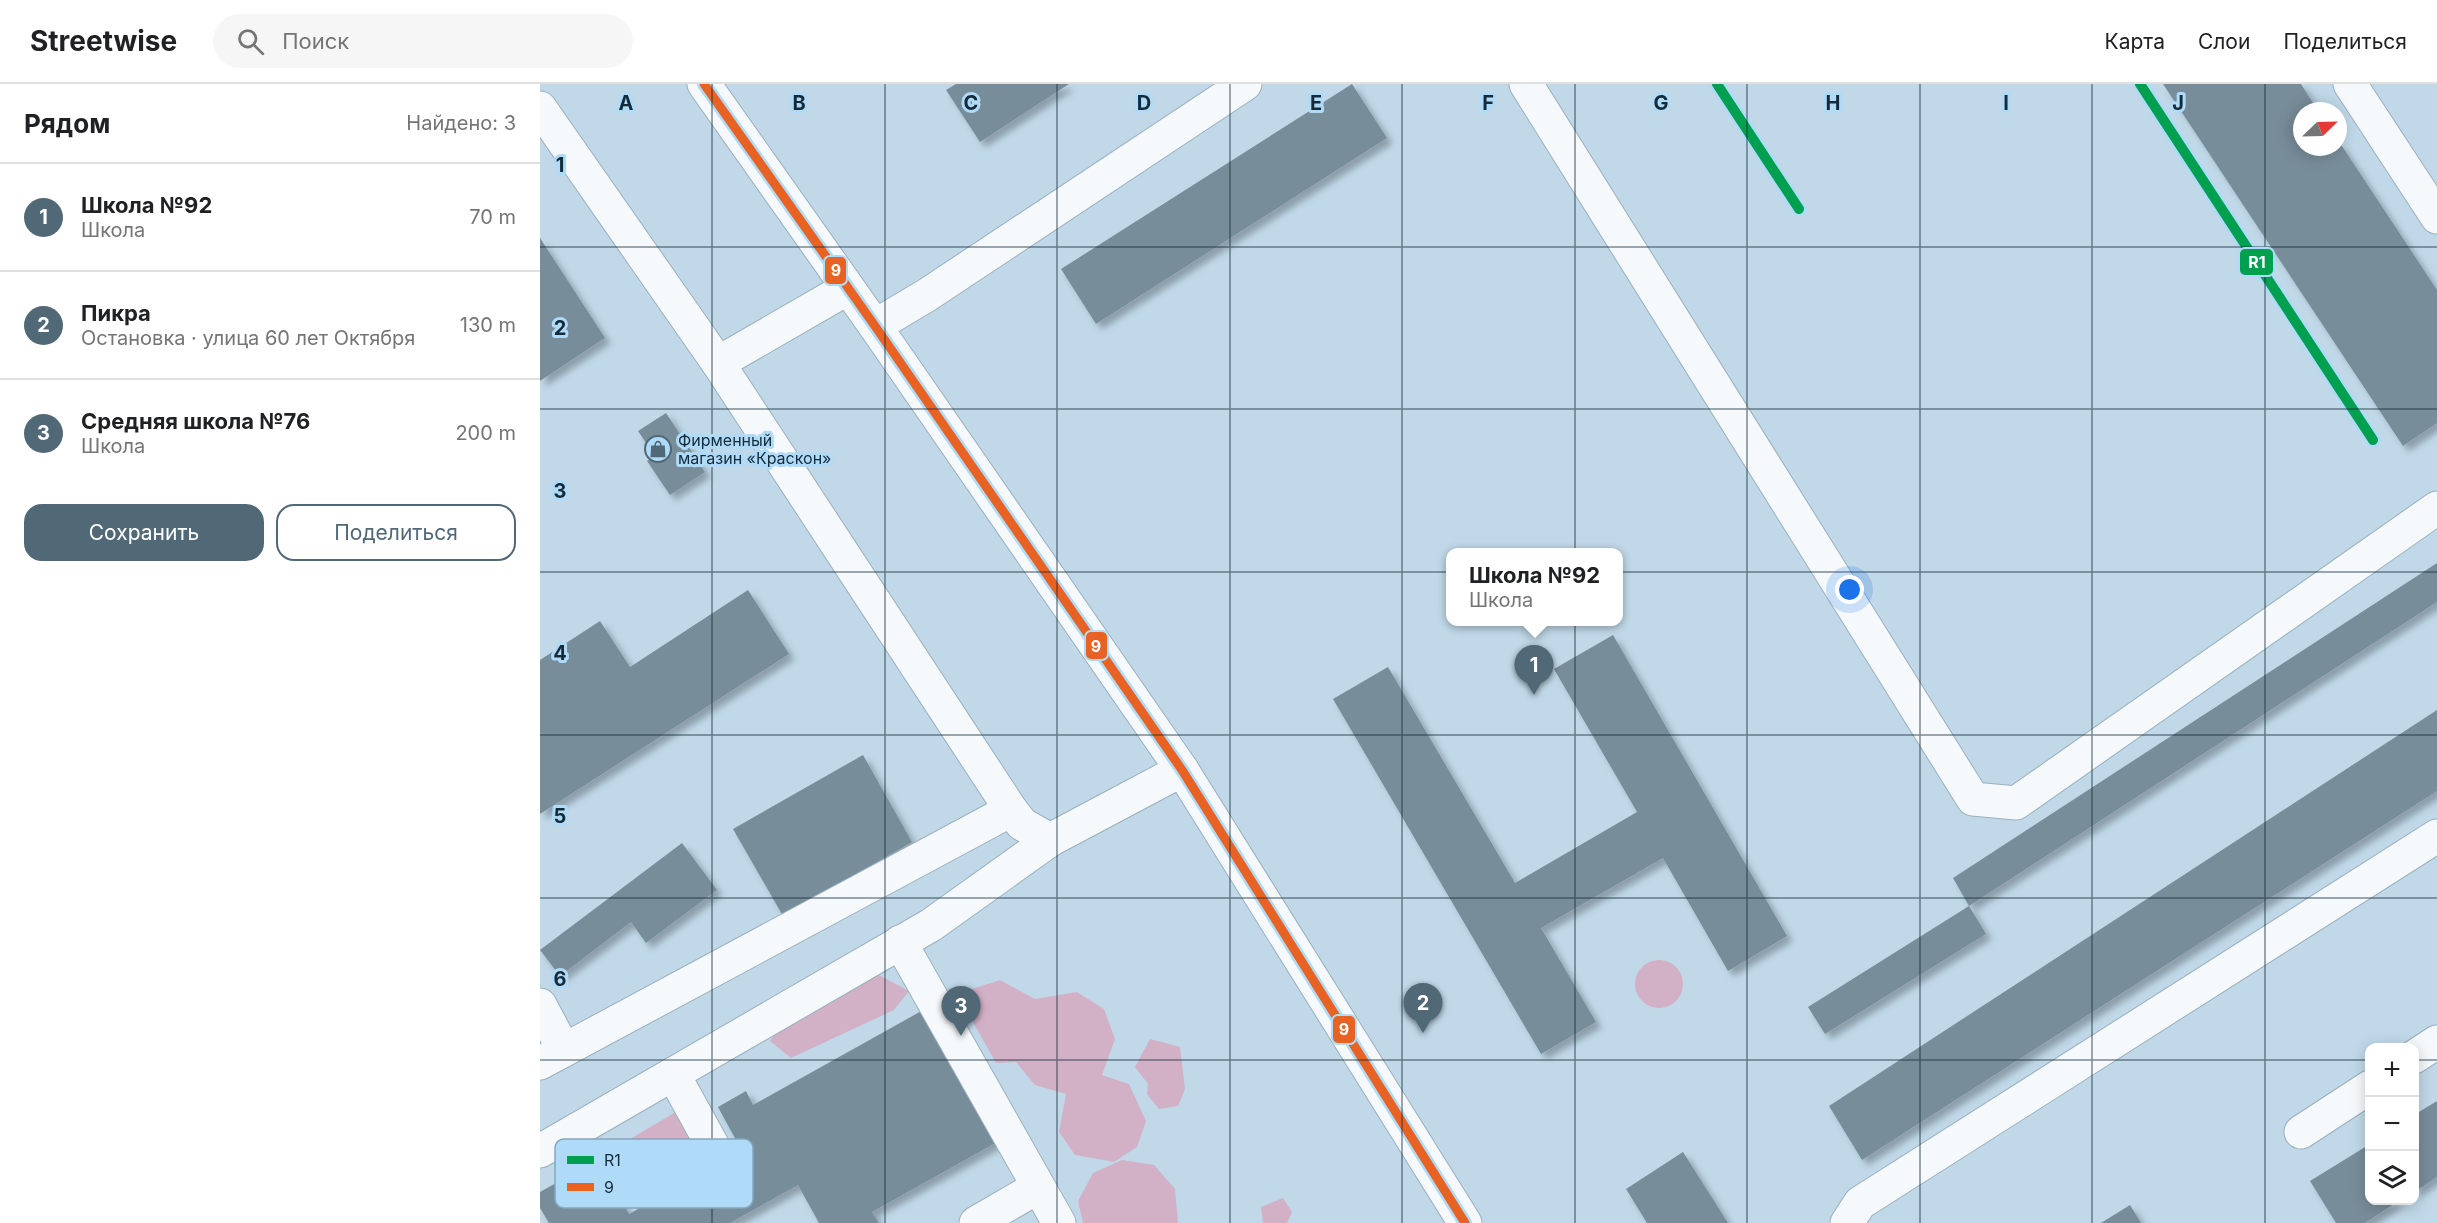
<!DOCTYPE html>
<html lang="ru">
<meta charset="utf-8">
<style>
:root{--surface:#fff;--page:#f6f6f6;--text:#202124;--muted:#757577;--line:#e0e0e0;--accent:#516876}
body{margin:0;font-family:Inter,sans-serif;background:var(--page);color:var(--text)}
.controls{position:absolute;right:18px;bottom:18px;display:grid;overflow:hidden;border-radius:12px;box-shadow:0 3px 15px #0003}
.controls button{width:54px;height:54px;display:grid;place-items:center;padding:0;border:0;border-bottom:2px solid var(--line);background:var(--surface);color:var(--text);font:30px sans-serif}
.compass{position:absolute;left:1753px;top:18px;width:54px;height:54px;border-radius:50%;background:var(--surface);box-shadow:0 3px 15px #0003;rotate:67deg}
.you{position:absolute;left:1310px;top:506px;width:21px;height:21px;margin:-15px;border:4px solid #fff;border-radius:50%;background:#1a73e8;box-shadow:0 0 0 9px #1a73e833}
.badge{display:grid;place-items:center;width:39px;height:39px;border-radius:50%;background:var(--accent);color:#fff;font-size:20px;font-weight:700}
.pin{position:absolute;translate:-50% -50px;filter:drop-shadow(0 2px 3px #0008)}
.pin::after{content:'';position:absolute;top:32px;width:21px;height:18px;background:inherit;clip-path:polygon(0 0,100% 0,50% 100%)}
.popup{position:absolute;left:906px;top:464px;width:177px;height:78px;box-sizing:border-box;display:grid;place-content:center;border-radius:12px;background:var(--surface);filter:drop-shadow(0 2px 4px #0005);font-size:20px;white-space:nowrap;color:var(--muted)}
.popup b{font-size:22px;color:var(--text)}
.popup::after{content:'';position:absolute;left:50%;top:100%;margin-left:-12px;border:12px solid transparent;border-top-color:var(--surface)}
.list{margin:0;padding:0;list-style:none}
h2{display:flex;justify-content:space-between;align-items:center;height:78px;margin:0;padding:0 24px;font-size:26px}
h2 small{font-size:20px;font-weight:400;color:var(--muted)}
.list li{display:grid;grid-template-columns:39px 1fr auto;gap:18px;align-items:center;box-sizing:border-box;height:108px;padding:0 24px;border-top:2px solid var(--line)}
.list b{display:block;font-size:22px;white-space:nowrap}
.list p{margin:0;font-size:20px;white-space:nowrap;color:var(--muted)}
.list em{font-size:20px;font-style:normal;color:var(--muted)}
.actions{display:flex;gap:12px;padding:18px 24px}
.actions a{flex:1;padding:14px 0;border:2px solid var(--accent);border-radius:18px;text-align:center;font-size:21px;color:var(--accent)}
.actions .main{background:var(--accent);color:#fff}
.icon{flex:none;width:33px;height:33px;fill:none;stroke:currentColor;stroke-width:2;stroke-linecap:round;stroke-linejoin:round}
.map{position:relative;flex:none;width:1897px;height:1139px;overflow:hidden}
header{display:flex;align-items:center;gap:36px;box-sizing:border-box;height:84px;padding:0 30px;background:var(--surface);border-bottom:2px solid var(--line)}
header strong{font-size:28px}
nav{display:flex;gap:33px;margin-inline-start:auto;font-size:21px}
.search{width:420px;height:54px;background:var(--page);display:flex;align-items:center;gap:15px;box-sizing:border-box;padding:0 21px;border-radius:33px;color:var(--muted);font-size:22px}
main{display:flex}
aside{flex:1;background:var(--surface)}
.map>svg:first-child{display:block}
</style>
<header>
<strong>Streetwise</strong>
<div class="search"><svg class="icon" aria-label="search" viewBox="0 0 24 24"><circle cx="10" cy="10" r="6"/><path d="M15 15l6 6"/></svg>Поиск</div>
<nav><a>Карта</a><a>Слои</a><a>Поделиться</a></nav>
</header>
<main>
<aside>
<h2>Рядом<small>Найдено: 3</small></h2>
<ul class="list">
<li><span class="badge">1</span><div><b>Школа №92</b><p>Школа</p></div><em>70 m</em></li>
<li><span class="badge">2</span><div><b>Пикра</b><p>Остановка · улица 60 лет Октября</p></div><em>130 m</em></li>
<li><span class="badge">3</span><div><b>Средняя школа №76</b><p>Школа</p></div><em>200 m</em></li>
</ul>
<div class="actions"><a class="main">Сохранить</a><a>Поделиться</a></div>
</aside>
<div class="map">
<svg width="1897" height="1139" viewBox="0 0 1897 1139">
<defs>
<filter id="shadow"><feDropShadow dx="5.5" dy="5.5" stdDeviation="3" flood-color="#0004"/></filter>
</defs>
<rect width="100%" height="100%" fill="#c0d8e8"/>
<g fill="#d2b1c7">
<circle cx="1119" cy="900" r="24"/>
<polygon points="337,890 369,907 354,926 251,974 230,957 244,937"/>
<polygon points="460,896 495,915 537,908 564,925 575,955 562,991 589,1000 606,1037 597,1063 574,1078 535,1071 519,1048 526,1010 495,1001 476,978 456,979 419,913 432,905"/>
<polygon points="610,955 640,963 645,1005 638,1022 619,1025 607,1010 608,1000 595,983"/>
<polygon points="139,1026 161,1066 144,1087 100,1114 76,1093 70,1067"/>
<polygon points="582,1076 614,1081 635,1105 638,1139 543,1139 538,1117 553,1089"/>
<polygon points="743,1114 752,1128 747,1139 723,1139 721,1123"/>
</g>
<g fill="#788d9a" filter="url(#shadow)">
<polygon points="416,0 529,0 440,58 406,6"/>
<polygon points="812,0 847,54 556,240 521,185"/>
<polygon points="1623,0 1761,0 1778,27 1762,27 1762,63 1798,63 1798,56 1897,206 1897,339 1863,362"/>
<polygon points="0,154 65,254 0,297"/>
<polygon points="126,329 165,388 130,411 107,377 115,372 98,347"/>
<polygon points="1897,479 1897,518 1429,822 1413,794"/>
<polygon points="208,506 249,570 0,730 0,576 60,537 90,583"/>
<polygon points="1073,551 1247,852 1188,887 1123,774 1001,844 1056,938 1001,970 793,615 848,583 975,799 1097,728 1014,585"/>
<polygon points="1897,626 1897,707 1322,1076 1289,1022"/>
<polygon points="323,671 372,758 243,832 193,745"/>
<polygon points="142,759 177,806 106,859 91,838 20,892 0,866"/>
<polygon points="1429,822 1446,850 1285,950 1268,923"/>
<polygon points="385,925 459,1057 332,1128 339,1139 279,1139 258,1101 190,1139 9,1139 0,1124 0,1108 59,1075 89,1130 202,1067 178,1023 206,1007 213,1021"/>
<polygon points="1897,1017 1897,1093 1874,1108 1874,1031"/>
<polygon points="1830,1060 1830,1116 1860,1116 1825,1139 1796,1139 1770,1097"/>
<polygon points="1143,1068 1188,1139 1107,1139 1086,1105"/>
<polygon points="1590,1121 1601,1139 1561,1139"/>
</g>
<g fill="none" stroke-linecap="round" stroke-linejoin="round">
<defs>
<g id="minor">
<polyline points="986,0 1433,715 1476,719 1897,424"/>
<polyline points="1810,0 1897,133"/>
<polyline points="0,24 178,279 471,726"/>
<polyline points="335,242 387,211 705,0"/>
<polyline points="178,279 308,204"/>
<polyline points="360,858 519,1139"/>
<polyline points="0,921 24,966"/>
<polyline points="1874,973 1897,958"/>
<polyline points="0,979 471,726 482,740 510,756 642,686"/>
<polyline points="133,990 175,1066"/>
<polyline points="1761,1048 1830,1003"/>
<polyline points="0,1067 391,841 510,756"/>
<polyline points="436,1139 498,1103"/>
<polyline points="1307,1139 1320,1119 1897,752"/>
</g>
<polyline id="major" points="164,0 335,242 642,686 925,1139"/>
</defs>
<use href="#minor" stroke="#9aafbd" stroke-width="35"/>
<use href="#major" stroke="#9aafbd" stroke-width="35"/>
<use href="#minor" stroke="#f6f9fc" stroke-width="33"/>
<use href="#major" stroke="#f6f9fc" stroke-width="33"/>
<defs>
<polyline id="bus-1" points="164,0 335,242 642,686 925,1139"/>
</defs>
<use href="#bus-1" stroke="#b0dbf8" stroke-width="14"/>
<use href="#bus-1" stroke="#e76223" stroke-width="9"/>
<defs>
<g id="rail-1">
<polyline points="1177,0 1259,125"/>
<polyline points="1600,0 1833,356"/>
</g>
</defs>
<use href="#rail-1" stroke="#b0dbf8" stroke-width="15"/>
<use href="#rail-1" stroke="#01a050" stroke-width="10"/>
</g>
<path fill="none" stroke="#152b39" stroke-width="1.5" stroke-opacity="0.55" d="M172 0V1139M345 0V1139M517 0V1139M690 0V1139M862 0V1139M1035 0V1139M1207 0V1139M1380 0V1139M1552 0V1139M1725 0V1139M0 163H1897M0 325H1897M0 488H1897M0 651H1897M0 814H1897M0 976H1830M1874 976H1897"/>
<defs>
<symbol id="shop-ring" viewBox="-11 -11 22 22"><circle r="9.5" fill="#b0dbf8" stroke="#516876" stroke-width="1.5"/><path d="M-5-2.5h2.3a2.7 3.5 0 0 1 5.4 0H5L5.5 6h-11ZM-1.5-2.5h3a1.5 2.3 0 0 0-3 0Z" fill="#516876"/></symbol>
</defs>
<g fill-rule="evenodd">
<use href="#shop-ring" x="103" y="350" width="30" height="30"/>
</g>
<g text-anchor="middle" stroke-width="6" stroke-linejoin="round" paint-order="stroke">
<g font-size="16" fill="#152b39" stroke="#b0dbf8" text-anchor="start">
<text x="138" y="362">Фирменный<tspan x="138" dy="18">магазин «Краскон»</tspan></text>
</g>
</g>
<rect x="15" y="1055" width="198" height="69" rx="9" fill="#b0dbf8" stroke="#82a6bf" stroke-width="1.5"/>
<rect x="27" y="1072" width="27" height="8" fill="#01a050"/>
<rect x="27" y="1099" width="27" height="8" fill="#e76223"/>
<g font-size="16" fill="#152b39">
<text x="64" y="1082">R1</text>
<text x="64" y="1109">9</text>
</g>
<g font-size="20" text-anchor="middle" font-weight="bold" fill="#152b39" stroke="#b0dbf8" stroke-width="6" stroke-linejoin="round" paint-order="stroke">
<text x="86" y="26">A</text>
<text x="259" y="26">B</text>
<text x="431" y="26">C</text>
<text x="604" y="26">D</text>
<text x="776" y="26">E</text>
<text x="948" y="26">F</text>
<text x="1121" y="26">G</text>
<text x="1293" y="26">H</text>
<text x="1466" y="26">I</text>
<text x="1638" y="26">J</text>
<text x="20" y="88">1</text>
<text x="20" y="251">2</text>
<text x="20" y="414">3</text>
<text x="20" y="576">4</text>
<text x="20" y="739">5</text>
<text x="20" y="902">6</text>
</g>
<g stroke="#b0dbf8" stroke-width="2">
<rect x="1699" y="164" width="35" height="28" rx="6" fill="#01a050"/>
<rect x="284" y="172" width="23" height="29" rx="6" fill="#e76223"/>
<rect x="545" y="547" width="23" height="29" rx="6" fill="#e76223"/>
<rect x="792" y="931" width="24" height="29" rx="6" fill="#e76223"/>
</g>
<g font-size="16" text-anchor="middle" font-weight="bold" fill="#fff">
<text x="1717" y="184">R1</text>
<text x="296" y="192">9</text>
<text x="556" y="568">9</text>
<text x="804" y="951">9</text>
</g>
</svg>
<div class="controls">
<button>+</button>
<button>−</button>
<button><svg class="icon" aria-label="layers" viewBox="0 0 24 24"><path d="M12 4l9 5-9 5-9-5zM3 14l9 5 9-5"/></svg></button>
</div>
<svg class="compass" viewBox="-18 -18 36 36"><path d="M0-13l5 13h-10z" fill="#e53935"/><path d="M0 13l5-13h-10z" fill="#757577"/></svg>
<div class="you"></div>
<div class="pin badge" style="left:994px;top:611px">1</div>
<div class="popup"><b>Школа №92</b>Школа</div>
<div class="pin badge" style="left:883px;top:949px">2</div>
<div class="pin badge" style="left:421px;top:952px">3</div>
</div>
</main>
